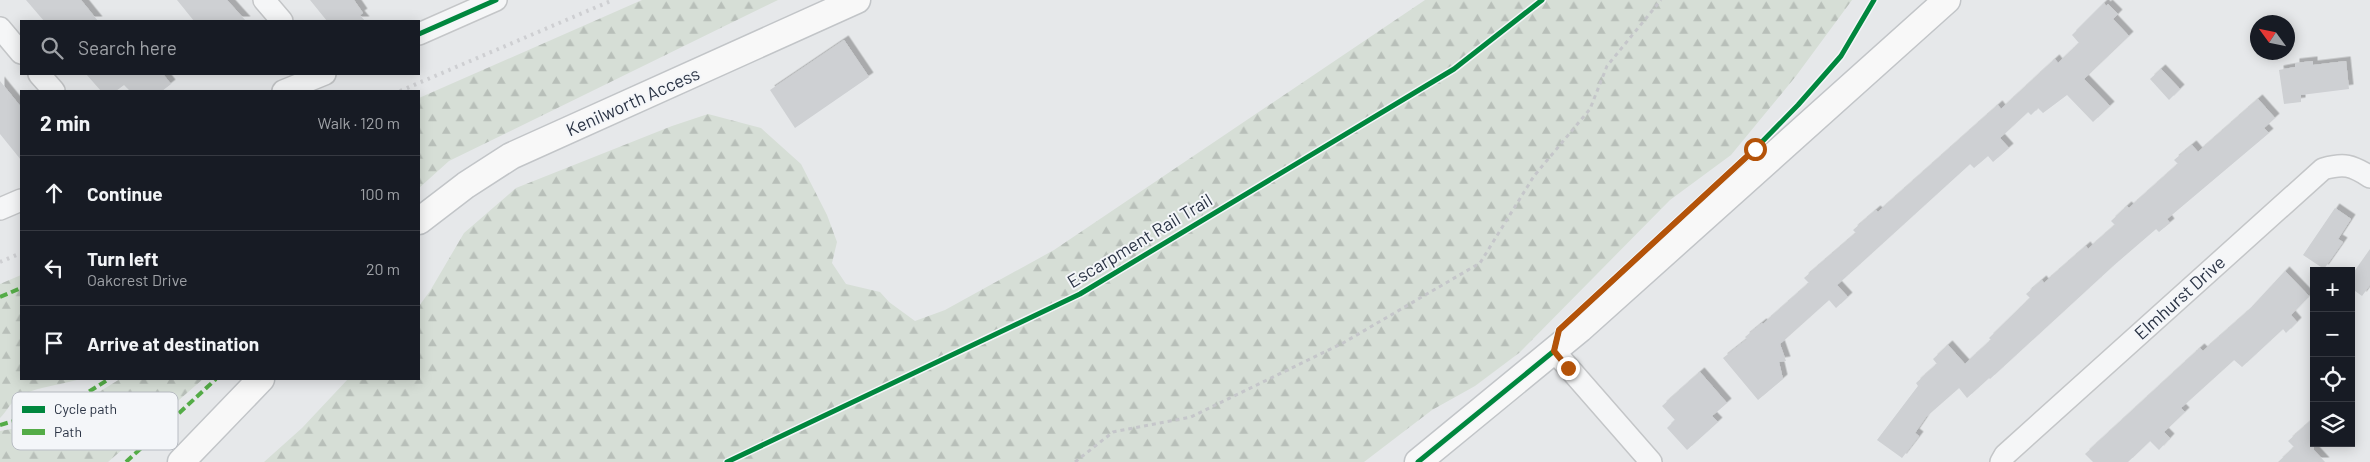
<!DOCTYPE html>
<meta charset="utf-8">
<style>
:root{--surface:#171b24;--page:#20242c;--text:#f1f3f6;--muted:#9ea1a6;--line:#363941}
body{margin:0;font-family:Barlow,sans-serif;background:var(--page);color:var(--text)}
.controls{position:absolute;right:15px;bottom:15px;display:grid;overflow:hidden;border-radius:0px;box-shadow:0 2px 12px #0003}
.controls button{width:45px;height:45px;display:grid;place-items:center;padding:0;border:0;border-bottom:1px solid var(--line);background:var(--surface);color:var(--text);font:25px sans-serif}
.compass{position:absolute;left:2250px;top:15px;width:45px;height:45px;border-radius:50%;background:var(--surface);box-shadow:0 2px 12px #0003;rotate:303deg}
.stop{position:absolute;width:15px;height:15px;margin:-11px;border:4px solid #b45309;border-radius:50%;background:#fff}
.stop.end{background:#b45309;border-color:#fff;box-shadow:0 1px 5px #0008}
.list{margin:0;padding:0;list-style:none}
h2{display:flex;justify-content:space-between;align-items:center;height:65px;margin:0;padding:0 20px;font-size:21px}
h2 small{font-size:16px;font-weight:400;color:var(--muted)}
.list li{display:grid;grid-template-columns:32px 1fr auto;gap:15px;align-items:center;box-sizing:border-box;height:75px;padding:0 20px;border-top:1px solid var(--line)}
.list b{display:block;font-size:19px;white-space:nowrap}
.list p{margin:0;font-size:16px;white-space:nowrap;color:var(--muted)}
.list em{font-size:16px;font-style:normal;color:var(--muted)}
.icon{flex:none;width:28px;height:28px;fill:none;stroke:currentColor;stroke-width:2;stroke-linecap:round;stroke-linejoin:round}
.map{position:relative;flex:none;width:2370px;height:462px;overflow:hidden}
.search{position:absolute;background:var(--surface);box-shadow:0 2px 12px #0003;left:20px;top:20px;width:400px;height:55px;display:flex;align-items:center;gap:12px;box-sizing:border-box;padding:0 18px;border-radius:0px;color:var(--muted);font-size:19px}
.panel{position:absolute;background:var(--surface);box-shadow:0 2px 12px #0003;left:20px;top:90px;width:400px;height:290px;border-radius:0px}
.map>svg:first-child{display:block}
</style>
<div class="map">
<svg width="2370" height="462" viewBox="0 0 2370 462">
<defs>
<pattern id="forest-firs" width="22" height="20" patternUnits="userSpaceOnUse" patternTransform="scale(1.25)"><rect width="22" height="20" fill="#d6ded6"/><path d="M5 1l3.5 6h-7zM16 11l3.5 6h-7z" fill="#b8bfb9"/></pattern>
<filter id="shadow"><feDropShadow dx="4.5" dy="-4.5" stdDeviation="0" flood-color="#0004"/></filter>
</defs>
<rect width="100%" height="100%" fill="#e6e8ea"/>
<g fill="url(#forest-firs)">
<polygon points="642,0 778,0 449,161 419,188 419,98"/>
<polygon points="1425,0 1852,0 1796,76 1731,155 1670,200 1519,353 1475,386 1432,410 1364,462 264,462 302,428 348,379 419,379 419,306 430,291 464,233 516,188 672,126 708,114 761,128 801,164 827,215 837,242 832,263 846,284 880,292 889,302 915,321 945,310 1054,250"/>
<path d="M21 275V379H80C59 386 33 386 15 400 10 404 6 412 0 418V284Z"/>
<polygon points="120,379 203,379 108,462 0,462 0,431 50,422"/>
</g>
<g fill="#ced0d3" filter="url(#shadow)">
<polygon points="26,0 81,0 98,21 44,21"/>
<polygon points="177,0 227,0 246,21 194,21"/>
<polygon points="310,0 354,0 363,13 360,15 365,21 327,21"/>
<polygon points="2104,3 2106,6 2108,4 2118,14 2113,19 2129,36 2084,79 2110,106 2093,122 2067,95 2043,113 2038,108 2031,115 2028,112 2000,138 2009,148 1993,162 1988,156 1974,168 1970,164 1837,285 1848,297 1836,308 1829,300 1780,344 1786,361 1779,362 1783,379 1758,400 1723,358 1747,339 1745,337 1762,323 1763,324 1809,283 1804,278 1856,233 1853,230 1876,210 1878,212 1998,105 2001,109 2055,59 2058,63 2079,43 2072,35"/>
<polygon points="844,40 869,77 795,128 770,90"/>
<polygon points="2313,61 2313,65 2346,61 2349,89 2301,95 2301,102 2284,104 2279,70 2295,67 2295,63"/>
<polygon points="2161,69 2180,89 2169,100 2150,79"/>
<polygon points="86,74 163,74 171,84 162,91 130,91 124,85 116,91 101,91"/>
<polygon points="0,81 21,107 21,160 0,134"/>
<polygon points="2258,99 2275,118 2264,128 2269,133 2167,219 2170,223 2159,232 2156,229 2113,266 1990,379 1989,378 1967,398 1959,388 1926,417 1915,433 1919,436 1902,458 1877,440 1918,386 1916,383 1937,364 1933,359 1948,345 1965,364 1991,340 1989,338 2030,298 2026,294 2042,280 2044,283 2086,246 2088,249 2115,225 2111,221 2127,206 2129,208 2178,164 2174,160 2192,145 2198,152"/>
<polygon points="2335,208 2351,219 2338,239 2343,242 2324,269 2303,255"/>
<polygon points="2370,249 2370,285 2362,296 2351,288 2351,276"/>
<polygon points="2285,271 2309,296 2291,315 2297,322 2286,333 2283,329 2242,367 2234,360 2181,408 2185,412 2164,432 2170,438 2159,450 2150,441 2128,462 2093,462 2085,454 2200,348 2203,351 2247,312"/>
<polygon points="1700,372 1727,403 1712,416 1718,422 1687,450 1667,428 1675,420 1662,406"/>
<polygon points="2314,418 2314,450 2325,462 2278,462 2294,447 2288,441"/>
</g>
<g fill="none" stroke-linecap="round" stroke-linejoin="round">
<defs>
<g id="minor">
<polyline points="264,0 282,21"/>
<polyline points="0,28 21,53"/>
<polyline points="419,34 496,0"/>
<polyline points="39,74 54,91"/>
<polyline points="283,91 325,74"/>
<polyline points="0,209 21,200"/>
<polyline points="1554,351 1651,462"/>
<path d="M2001 462 2005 455 2323 169C2344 163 2352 165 2370 177"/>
</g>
<g id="major">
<polyline points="419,221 466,185 511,156 857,0"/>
<polyline points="181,462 261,379"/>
<polyline points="1418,462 1580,329 1947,0"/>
</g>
</defs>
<use href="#minor" stroke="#c4c6c8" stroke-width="24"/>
<use href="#major" stroke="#c2c5c8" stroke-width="29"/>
<polyline stroke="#c5c6ca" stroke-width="3" stroke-dasharray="4 4" stroke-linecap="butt" points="1075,462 1113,432 1191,417 1343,343 1480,263 1534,176 1590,109 1607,66 1661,0"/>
<use href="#minor" stroke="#f5f6f7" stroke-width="21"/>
<use href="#major" stroke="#f8f8f8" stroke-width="26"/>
<g stroke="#cecfd2" stroke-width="4" stroke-dasharray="2.5 5" stroke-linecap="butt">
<polyline points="400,91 613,0"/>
<polyline points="0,262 21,253"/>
</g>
<g stroke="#54ac47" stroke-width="4" stroke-dasharray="8 4" stroke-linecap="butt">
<polyline points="0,297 21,288"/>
<polyline points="0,425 66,406 109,379"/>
<polyline points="126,462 216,379"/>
</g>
<defs>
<g id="cycleway">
<polyline points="419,34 496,0"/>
<polyline points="727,462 1080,294 1454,69 1542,0"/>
<polyline points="1418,462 1554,351 1559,330 1755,149 1798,105 1841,56 1874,0"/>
</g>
</defs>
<use href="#cycleway" stroke="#f4f6f9" stroke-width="8"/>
<use href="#cycleway" stroke="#00873e" stroke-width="5"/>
</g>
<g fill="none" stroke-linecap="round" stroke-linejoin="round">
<polyline stroke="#b45309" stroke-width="6" points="1568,368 1554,351 1559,330 1755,149"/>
</g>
<g text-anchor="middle" stroke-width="4" stroke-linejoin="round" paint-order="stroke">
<g font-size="18" fill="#2b3445" stroke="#f4f6f9">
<text transform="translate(633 102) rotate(-24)" y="6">Kenilworth Access</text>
<text transform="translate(1140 241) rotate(-31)" y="6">Escarpment Rail Trail</text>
<text transform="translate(2180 298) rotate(-42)" y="6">Elmhurst Drive</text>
</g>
</g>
<rect x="12" y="392" width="166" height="58" rx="8" fill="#f4f6f9" stroke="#b8bcc3" stroke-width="1"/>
<rect x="22" y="406" width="23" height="7" fill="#00873e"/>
<rect x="22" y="429" width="23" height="6" fill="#54ac47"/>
<g font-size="14" fill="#2b3445">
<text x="54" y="414">Cycle path</text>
<text x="54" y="437">Path</text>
</g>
</svg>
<div class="controls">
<button>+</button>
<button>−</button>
<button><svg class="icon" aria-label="locate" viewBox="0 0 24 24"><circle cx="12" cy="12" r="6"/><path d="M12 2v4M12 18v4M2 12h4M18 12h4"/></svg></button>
<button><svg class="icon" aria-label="layers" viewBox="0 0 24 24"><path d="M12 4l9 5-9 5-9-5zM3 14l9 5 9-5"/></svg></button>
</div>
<svg class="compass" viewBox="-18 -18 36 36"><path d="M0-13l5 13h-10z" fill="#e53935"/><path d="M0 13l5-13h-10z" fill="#9ea1a6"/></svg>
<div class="stop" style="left:1755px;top:149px"></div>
<div class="stop end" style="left:1568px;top:368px"></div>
<div class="search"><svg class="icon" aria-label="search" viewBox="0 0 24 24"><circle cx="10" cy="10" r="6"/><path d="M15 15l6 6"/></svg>Search here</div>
<section class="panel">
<h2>2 min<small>Walk · 120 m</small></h2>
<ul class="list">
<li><svg class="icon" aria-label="ahead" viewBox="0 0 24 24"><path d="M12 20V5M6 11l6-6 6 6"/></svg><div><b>Continue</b></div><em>100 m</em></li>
<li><svg class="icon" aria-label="left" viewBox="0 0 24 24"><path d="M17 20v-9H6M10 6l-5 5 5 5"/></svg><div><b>Turn left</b><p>Oakcrest Drive</p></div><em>20 m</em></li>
<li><svg class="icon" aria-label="arrive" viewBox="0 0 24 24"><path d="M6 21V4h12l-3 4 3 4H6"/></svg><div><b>Arrive at destination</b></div></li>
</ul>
</section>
</div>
